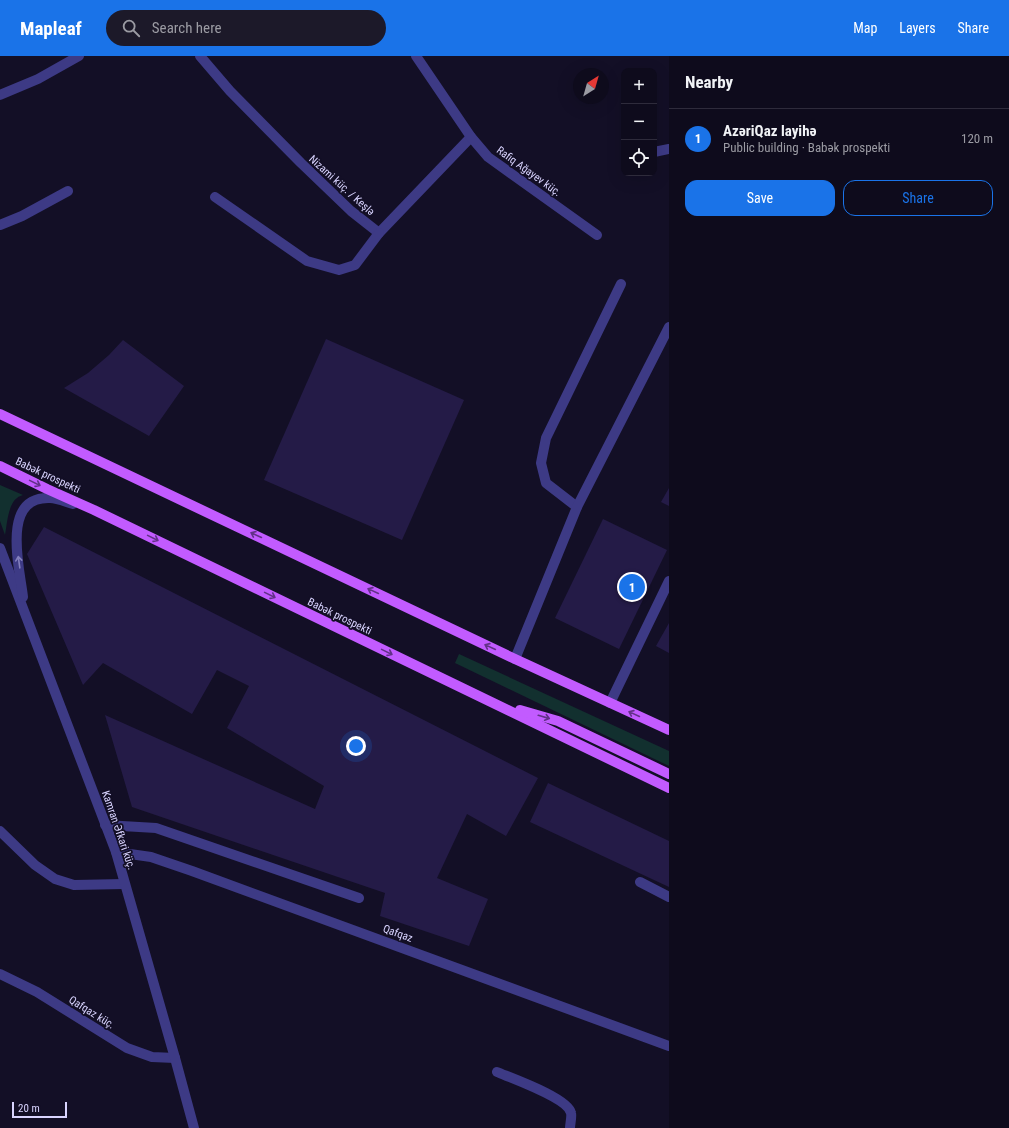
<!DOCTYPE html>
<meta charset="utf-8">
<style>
:root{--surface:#0e0b1c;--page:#1c1929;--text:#f1f3f6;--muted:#9b9ba3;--line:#2e2b3b;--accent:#1a73e8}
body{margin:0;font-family:"Roboto Condensed",sans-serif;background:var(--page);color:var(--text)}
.controls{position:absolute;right:12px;top:12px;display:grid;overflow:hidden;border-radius:8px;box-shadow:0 4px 16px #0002}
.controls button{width:36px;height:36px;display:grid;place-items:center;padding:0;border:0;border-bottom:1px solid var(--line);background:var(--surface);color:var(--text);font:20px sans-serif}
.compass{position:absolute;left:573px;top:12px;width:36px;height:36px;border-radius:50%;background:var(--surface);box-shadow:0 4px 16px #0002;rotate:37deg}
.scale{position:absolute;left:12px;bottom:10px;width:55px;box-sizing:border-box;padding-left:4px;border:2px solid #d9d4ff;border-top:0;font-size:11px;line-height:14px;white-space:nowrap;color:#d9d4ff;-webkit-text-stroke:3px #130f26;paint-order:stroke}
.you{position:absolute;left:356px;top:690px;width:14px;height:14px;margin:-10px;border:3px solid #fff;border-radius:50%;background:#1a73e8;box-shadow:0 0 0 6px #1a73e833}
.badge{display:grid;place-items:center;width:26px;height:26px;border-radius:50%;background:var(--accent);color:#fff;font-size:13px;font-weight:700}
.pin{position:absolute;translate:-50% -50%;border:2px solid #fff;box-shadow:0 1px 4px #0006}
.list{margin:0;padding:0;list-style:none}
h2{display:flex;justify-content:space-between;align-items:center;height:52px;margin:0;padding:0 16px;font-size:17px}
h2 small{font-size:13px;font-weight:400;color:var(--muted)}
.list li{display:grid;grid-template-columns:26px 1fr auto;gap:12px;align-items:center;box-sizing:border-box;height:60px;padding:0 16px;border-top:1px solid var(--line)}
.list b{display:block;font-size:15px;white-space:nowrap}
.list p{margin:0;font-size:13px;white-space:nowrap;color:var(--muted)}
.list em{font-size:13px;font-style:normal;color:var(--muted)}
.actions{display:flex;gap:8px;padding:12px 16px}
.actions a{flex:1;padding:9px 0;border:1px solid var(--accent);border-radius:12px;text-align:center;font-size:14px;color:var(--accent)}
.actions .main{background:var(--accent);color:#fff}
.icon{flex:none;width:22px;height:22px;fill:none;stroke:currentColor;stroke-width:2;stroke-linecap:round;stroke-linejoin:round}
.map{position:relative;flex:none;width:669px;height:1072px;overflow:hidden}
header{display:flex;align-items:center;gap:24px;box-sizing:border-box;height:56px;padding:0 20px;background:var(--accent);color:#fff}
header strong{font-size:19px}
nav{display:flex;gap:22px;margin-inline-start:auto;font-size:14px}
.search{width:280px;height:36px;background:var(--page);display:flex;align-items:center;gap:10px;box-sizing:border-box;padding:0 14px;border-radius:22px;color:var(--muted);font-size:15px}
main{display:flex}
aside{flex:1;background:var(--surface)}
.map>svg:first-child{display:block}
</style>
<header>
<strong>Mapleaf</strong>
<div class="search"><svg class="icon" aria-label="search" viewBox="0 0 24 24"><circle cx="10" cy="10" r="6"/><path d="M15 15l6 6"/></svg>Search here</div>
<nav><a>Map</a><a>Layers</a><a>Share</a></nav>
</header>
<main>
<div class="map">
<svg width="669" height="1072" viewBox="0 0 669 1072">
<rect width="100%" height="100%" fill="#130f26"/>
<g fill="#12302f">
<path d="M0 429 23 439C21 440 19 440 17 442 8 448 7 469 5 479L0 465Z"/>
<polygon points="459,598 669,695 669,710 455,607"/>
</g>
<g fill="#241b47">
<polygon points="326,283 464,344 402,484 264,424"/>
<polygon points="123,284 184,330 149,380 64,332 88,317 109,299"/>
<polygon points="669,432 669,450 661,446"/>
<polygon points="603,463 667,494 619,593 555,562"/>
<polygon points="44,471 538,722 506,780 467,758 437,822 488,843 469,890 380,860 385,837 132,751 105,659 315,753 324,730 227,672 249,630 217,614 192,658 103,607 83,629 27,498"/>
<polygon points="669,567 669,597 656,590"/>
<polygon points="548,727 669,785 669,831 530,766"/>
</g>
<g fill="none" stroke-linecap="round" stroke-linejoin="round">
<g stroke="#3d3a85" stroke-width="10">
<polyline points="577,451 546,427 541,407 546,382 621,228"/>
<polyline points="515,603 577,451 669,271"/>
<polyline points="610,647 669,525"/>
<polyline points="105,769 156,772 359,842"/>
<polyline points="0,775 35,809 55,823 74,829 124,828"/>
<polyline points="640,826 669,841"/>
</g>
<g stroke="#3d3a85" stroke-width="10">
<polyline points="200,0 230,35 301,107 351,155 379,177 471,81"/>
<polyline points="416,0 471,81 488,101 597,179"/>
<polyline points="0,39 38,23 79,0"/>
<polyline points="654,96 669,93"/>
<polyline points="215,141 307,205 339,214 355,209 379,177"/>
<polyline points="0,169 22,160 68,135"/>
<polyline points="116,796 151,801 192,815 669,990"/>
<polyline points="0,918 37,936 127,992 152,1001 175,1002"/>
<path d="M497 1016C511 1022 568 1042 571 1057 572 1061 570 1068 570 1072"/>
</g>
<g stroke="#3d3a85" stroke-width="10">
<polyline points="0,492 116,796 175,1002 194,1072"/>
<path d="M23 541C20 513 0 440 50 442 57 442 66 446 73 448"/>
</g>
<g stroke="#c25bff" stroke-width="10">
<polyline points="0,358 515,603 669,674"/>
<polyline points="0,410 47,433 94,454 669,732"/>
<polyline points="520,654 558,665 669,718"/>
</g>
</g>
<defs><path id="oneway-shaft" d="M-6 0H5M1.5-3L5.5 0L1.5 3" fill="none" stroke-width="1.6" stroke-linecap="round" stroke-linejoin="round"/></defs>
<g stroke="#623188">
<use href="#oneway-shaft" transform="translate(35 427) rotate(26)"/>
<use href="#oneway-shaft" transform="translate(256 479) rotate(-155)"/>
<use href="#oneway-shaft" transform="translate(153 482) rotate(26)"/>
<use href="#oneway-shaft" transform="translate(373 535) rotate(-155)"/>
<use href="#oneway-shaft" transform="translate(270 539) rotate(26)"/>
<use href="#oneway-shaft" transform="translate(490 591) rotate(-155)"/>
<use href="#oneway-shaft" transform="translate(387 596) rotate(26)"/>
<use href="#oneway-shaft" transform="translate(634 658) rotate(-155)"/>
<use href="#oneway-shaft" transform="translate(544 661) rotate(16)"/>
</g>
<use stroke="#837fbc" href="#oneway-shaft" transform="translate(19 506) rotate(-98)"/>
<g text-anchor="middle" stroke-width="3.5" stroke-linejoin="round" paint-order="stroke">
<g font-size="11" fill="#d9d4ff" stroke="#130f26">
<text transform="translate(529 115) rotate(36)" y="4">Rafiq Ağayev küç.</text>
<text transform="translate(342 129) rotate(42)" y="4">Nizami küç. / Keşlə</text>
<text transform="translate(48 419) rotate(25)" y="4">Babək prospekti</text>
<text transform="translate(340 560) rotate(26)" y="4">Babək prospekti</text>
<text transform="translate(119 774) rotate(71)" y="4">Kamran Əfkari küç.</text>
<text transform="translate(398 877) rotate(20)" y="4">Qafqaz</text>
<text transform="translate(92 956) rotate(32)" y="4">Qafqaz küç.</text>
</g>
</g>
</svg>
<div class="controls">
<button>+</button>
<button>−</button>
<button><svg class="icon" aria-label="locate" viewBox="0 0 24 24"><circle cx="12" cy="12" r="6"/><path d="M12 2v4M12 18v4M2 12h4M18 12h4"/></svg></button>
</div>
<svg class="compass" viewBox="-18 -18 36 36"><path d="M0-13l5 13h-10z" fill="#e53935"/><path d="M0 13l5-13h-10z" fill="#9b9ba3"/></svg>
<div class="scale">20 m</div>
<div class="you"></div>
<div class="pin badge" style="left:632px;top:531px">1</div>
</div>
<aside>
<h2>Nearby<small></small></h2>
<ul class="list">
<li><span class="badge">1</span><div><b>AzəriQaz layihə</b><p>Public building · Babək prospekti</p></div><em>120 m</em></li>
</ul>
<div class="actions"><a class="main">Save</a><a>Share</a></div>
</aside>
</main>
